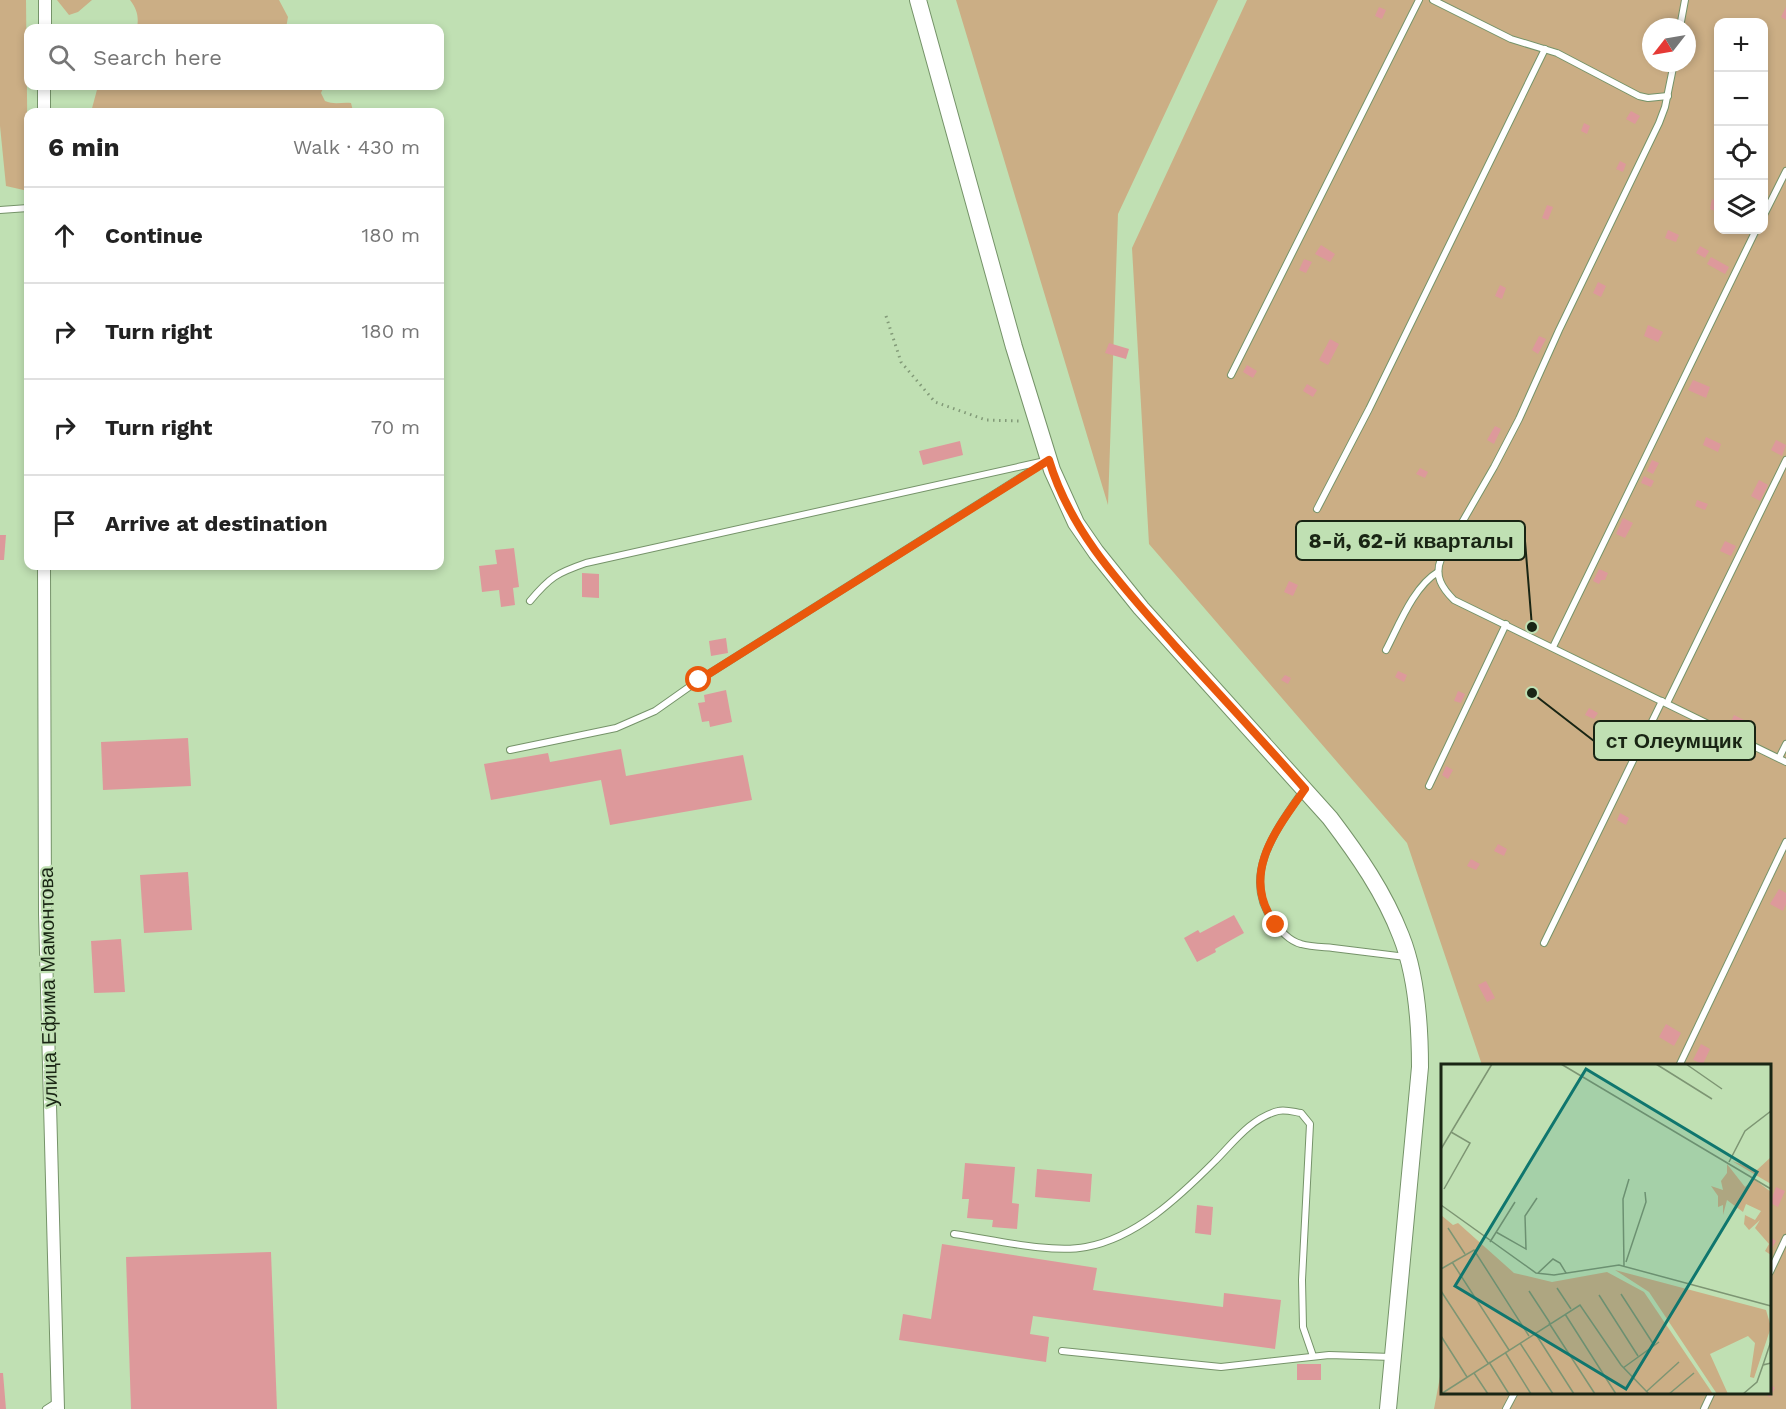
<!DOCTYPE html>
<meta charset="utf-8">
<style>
:root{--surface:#fff;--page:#f2f2f2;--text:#222;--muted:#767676;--line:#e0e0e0}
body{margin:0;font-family:"Work Sans",sans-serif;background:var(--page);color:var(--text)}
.controls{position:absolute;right:18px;top:18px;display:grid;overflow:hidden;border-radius:12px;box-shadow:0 3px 9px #0003}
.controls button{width:54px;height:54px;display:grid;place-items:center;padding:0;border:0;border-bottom:2px solid var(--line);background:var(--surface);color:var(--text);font:30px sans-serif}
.compass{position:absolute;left:1642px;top:18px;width:54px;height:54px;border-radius:50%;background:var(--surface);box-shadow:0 3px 9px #0003;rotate:239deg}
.stop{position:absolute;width:18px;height:18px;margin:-14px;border:4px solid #ea580c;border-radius:50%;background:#fff}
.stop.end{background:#ea580c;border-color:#fff;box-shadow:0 2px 6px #0008}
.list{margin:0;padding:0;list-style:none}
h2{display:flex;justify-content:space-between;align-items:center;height:78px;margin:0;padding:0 24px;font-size:26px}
h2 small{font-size:20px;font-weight:400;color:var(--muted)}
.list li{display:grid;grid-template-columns:39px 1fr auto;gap:18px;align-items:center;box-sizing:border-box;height:96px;padding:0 24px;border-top:2px solid var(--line)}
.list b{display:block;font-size:22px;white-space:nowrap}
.list em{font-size:20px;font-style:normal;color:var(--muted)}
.icon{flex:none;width:33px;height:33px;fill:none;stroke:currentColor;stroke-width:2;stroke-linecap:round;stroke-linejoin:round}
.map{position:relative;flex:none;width:1786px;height:1409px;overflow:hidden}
.search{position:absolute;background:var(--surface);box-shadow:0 3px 9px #0003;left:24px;top:24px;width:420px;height:66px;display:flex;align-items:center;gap:15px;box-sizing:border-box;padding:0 21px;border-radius:12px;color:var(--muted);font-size:22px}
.panel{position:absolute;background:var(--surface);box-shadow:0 3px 9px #0003;left:24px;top:108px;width:420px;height:462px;border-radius:12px}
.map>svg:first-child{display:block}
</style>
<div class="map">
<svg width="1786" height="1409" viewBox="0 0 1786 1409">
<rect width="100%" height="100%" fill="#c0e0b3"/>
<g fill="#cbae85" fill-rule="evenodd">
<polygon points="0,0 26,0 28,191 6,186 0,126"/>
<polygon points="57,0 92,0 78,12 69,15"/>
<path d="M130 0H279L288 17 286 28H137C139 17 137 9 130 0Z"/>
<polygon points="956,0 1218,0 1118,214 1108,505"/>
<path d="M1247 0H1786V1409H1434L1442 1366V1392H1770V1066L1482 1065 1407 843 1149 544 1132 248ZM1718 22H1764V230H1718ZM1651 27H1687V63H1651Z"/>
<path d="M98 86H324L321 93 325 101C334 105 342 102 351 103L353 111 91 112Z"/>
</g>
<g fill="#dd999b">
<polygon points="1379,7 1386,10 1382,19 1375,16"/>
<polygon points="1786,7 1786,20 1781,17"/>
<polygon points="1631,111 1640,116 1635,124 1626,119"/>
<polygon points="1584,123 1590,126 1587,134 1581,131"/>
<polygon points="1620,161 1626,164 1623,172 1616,169"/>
<polygon points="1712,199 1718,202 1717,212 1710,209"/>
<polygon points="1547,205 1553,207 1548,220 1542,218"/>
<polygon points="1668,230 1679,235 1676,242 1665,238"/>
<polygon points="1321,245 1335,254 1330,262 1315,254"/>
<polygon points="1700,246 1709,251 1705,258 1696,253"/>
<polygon points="1711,257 1729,267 1725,274 1707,264"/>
<polygon points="1304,259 1312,262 1306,273 1299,270"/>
<polygon points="1598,282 1606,286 1601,297 1593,293"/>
<polygon points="1500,285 1506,288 1502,299 1495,296"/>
<polygon points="1648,325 1663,332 1658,342 1644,336"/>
<polygon points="1539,336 1546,339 1538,354 1532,350"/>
<polygon points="1330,339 1339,344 1328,365 1319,360"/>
<polygon points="1109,343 1129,349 1126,359 1105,353"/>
<polygon points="1247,365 1257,371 1253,378 1243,372"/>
<polygon points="1693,380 1710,387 1706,398 1688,390"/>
<polygon points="1307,384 1317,390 1313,397 1303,391"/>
<polygon points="1495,426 1501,429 1494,444 1487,440"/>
<polygon points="1706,437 1721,444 1718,452 1703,445"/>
<polygon points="1776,440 1786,445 1782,456 1771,450"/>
<polygon points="960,441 963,455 923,465 919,451"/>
<polygon points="1652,460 1659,463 1653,474 1647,471"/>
<polygon points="1420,468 1428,472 1425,478 1416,474"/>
<polygon points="1644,476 1654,481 1651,487 1641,483"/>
<polygon points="1759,480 1768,485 1760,501 1751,496"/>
<polygon points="1697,500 1708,504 1705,510 1695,506"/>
<polygon points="1623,518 1633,523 1625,538 1616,534"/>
<polygon points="0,535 6,535 4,560 0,560"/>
<polygon points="1725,541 1736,546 1731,556 1720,551"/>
<polygon points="514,548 519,587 513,588 515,605 501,607 499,590 482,592 479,566 497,564 495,550"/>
<polygon points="1599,569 1608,573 1605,580 1601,580 1599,584 1593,581"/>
<polygon points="582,573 599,574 599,598 582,597"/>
<polygon points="1289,581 1298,585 1293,596 1284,592"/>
<polygon points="726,638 728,653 711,656 709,641"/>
<polygon points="1398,671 1407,675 1404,682 1395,677"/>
<polygon points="1285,675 1291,678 1288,684 1281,680"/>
<polygon points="726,690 732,722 710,727 709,721 702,722 698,703 705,702 704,695"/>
<polygon points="1458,691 1465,694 1461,703 1454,701"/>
<polygon points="1589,708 1598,713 1594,719 1585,715"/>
<polygon points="1734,715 1744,720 1740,728 1730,724"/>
<polygon points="188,738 191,786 103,790 101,742"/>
<polygon points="621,749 626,776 743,755 752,800 610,825 601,780 491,800 484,764 548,753 550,762"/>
<polygon points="1446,766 1453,770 1448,779 1442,775"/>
<polygon points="1620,813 1629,818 1626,825 1617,820"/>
<polygon points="1498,844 1507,849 1504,856 1494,851"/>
<polygon points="1471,859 1480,864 1476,870 1467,866"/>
<polygon points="188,872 192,930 144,933 140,875"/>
<polygon points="1779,889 1786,893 1786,904 1783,911 1770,904"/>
<polygon points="1234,915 1244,933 1215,949 1216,952 1197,962 1184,938 1198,930 1200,933"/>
<polygon points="121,939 125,992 94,993 91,941"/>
<polygon points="1486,981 1495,998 1487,1002 1478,985"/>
<polygon points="1666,1024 1681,1033 1674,1046 1659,1037"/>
<polygon points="1701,1044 1710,1049 1703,1064 1693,1060"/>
<polygon points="965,1163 1015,1167 1012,1203 1019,1204 1017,1229 992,1227 993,1220 967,1218 969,1199 962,1199"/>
<polygon points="1037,1169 1092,1174 1090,1202 1035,1197"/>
<polygon points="1776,1187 1785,1191 1778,1207 1770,1203"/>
<polygon points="1197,1205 1213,1207 1211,1235 1195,1233"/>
<polygon points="1770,1237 1776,1241 1771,1250 1770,1249"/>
<polygon points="942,1244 1097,1268 1093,1290 1223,1307 1224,1293 1281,1300 1275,1349 1033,1316 1030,1334 1049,1337 1046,1362 899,1340 903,1314 931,1319"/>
<polygon points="271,1252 277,1409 131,1409 126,1257"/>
<rect x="1297" y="1364" width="24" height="16"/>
<polygon points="0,1373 3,1373 6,1409 0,1409"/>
<polygon points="1770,1384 1775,1388 1770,1397 1762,1392 1770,1392"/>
</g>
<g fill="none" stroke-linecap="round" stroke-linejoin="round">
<defs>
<g id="service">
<polyline points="1433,0 1511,39 1557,53 1639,96 1648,98 1668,96"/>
<polyline points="1680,27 1685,0"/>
<path d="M1674 63 1665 107 1659 123 1559 330 1519 419 1494 467 1441 559C1434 576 1442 588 1454 600L1786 762"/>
<polyline points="0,210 28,208"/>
<polyline points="1764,215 1786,171"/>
<polyline points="1231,375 1419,0"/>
<polyline points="1317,509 1369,409 1545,49"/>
<path d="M530 601C550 577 557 573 586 563L1045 461"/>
<polyline points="1553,647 1756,230"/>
<path d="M1386 650C1399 625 1414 586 1438 572"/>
<polyline points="1667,703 1786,460"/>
<polyline points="510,750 616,728 655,711 699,680 1048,460"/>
<polyline points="1779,758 1786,744"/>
<polyline points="1429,786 1506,624"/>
<path d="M1303 791C1277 828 1240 876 1273 921 1280 930 1289 941 1301 944 1311 947 1323 947 1333 948 1357 951 1382 954 1406 957"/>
<polyline points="1544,943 1662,701"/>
<polyline points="1679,1066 1786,842"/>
<path d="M954 1234C991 1239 1050 1254 1086 1247 1136 1238 1179 1197 1214 1162 1233 1143 1251 1118 1278 1111 1285 1109 1294 1112 1301 1113L1310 1124 1302 1280 1303 1327 1313 1356"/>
<polyline points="1770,1272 1786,1238"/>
<polyline points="1062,1351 1221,1367 1329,1355 1392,1357"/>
<polyline points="46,1409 57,1402"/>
<polyline points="1506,1409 1515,1392"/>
<polyline points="1704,1409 1712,1392"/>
</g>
<g id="minor">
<polyline points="45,28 45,0"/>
<polyline points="44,112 44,86"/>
<polyline points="44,566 45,914 58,1409"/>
</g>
<path id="tertiary" d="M918 0 1014 347 1052 470 1076 523 1096 552 1141 608 1330 818C1358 855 1384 892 1401 936 1417 976 1420 1024 1420 1067L1388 1409"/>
</defs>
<use href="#service" stroke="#759369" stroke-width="8"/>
<use href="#minor" stroke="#759369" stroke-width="14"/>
<use href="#tertiary" stroke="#759369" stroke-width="18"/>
<polyline stroke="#829a78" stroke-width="3" stroke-dasharray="1.5 4.5" stroke-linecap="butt" points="886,316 901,362 935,402 986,420 1020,421"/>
<use href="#service" stroke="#fff" stroke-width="6"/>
<use href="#minor" stroke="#fff" stroke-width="12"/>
<use href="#tertiary" stroke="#fff" stroke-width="16"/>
</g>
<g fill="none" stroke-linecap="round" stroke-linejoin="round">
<path stroke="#ea580c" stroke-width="8" d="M699 680 1049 460C1071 534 1126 590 1176 647 1219 694 1263 741 1305 789 1275 831 1239 876 1276 925"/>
</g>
<g text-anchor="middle" stroke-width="4.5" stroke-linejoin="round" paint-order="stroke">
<g font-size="20" fill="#192514" stroke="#c0e0b3">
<text transform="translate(48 987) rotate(-91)" y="7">улица Ефима Мамонтова</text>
</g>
</g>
<g transform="translate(1441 1064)">
<rect width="330" height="330" fill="#c0e0b3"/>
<path d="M330 93V120L291 97 316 106ZM286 100 304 123 313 115 330 128V191L324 187 328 180 314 164 319 156 308 166 303 160 304 151 314 156 320 147 305 140 302 148 286 136 282 151V141L277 143V132L270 122 282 126 280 117 286 109ZM0 151 12 161 17 159 73 209 111 218 166 208 203 228 272 330H0ZM174 206 325 246 330 263 313 314 309 313 314 279 307 272 269 290 287 330H276L208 228Z" fill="#cbae85"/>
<path fill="none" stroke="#7d9573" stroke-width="1.5" d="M120 0 330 125M215 0 271 35M245 0 281 25M0 85 51 0M288 98 304 67 330 47M3 125 29 79 10 68M0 141 95 209 113 211 178 201 330 242M7 164 24 190M55 168 85 185 84 152 96 134M49 178 74 138M11 198 68 286M185 198 205 138 204 128M183 202 182 135 188 115M0 205 33 186 88 272M97 209 112 195 119 199 125 209M116 224 130 245M0 227 47 299M88 227 109 259M180 230 213 281M158 231 197 292M124 250 175 330M108 259 154 330M94 269 133 330M0 272 26 313M79 279 112 330M64 288 90 330M48 298 68 330M322 301 330 277M182 304 218 278M33 309 47 330M206 327 238 298M0 330 139 241 180 301 208 330M228 330 253 309M302 330 316 318 322 301 330 299"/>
<path fill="#0f766e" fill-opacity="0.15" stroke="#0f766e" stroke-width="3" d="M145 5 316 108 185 325 14 222Z"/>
<rect width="330" height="330" fill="none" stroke="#192514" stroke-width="3"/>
</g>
<path fill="none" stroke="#192514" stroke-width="2" d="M1532 627L1525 541M1532 693L1594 741"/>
<g fill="#192514" stroke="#c0e0b3" stroke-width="2">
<circle cx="1532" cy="627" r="6"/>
<circle cx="1532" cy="693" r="6"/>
</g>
<g fill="#c0e0b3" stroke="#192514" stroke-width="2">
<rect x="1296" y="521" width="229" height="39" rx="6"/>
<rect x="1594" y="721" width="161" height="39" rx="6"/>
</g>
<g font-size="21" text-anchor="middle" font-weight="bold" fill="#192514">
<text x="1411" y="548">8-й, 62-й кварталы</text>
<text x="1674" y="748">ст Олеумщик</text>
</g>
</svg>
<div class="controls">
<button>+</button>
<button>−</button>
<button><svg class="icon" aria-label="locate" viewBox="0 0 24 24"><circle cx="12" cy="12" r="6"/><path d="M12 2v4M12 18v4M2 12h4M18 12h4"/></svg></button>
<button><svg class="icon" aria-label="layers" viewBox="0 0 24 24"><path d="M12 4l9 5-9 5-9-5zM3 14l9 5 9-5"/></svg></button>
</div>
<svg class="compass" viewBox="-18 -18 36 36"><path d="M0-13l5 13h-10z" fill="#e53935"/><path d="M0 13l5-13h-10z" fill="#767676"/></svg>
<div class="stop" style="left:699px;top:680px"></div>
<div class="stop end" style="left:1276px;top:925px"></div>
<div class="search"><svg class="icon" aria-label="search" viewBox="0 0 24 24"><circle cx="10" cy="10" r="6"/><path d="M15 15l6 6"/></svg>Search here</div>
<section class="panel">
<h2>6 min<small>Walk · 430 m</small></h2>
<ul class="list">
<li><svg class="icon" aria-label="ahead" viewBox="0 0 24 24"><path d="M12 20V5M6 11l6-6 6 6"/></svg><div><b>Continue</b></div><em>180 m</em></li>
<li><svg class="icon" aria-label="right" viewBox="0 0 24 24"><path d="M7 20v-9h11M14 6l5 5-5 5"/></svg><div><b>Turn right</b></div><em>180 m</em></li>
<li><svg class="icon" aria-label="right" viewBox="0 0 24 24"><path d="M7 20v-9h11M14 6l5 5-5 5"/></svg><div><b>Turn right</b></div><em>70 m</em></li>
<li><svg class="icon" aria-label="arrive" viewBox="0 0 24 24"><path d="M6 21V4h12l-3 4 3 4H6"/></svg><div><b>Arrive at destination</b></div></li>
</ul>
</section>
</div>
